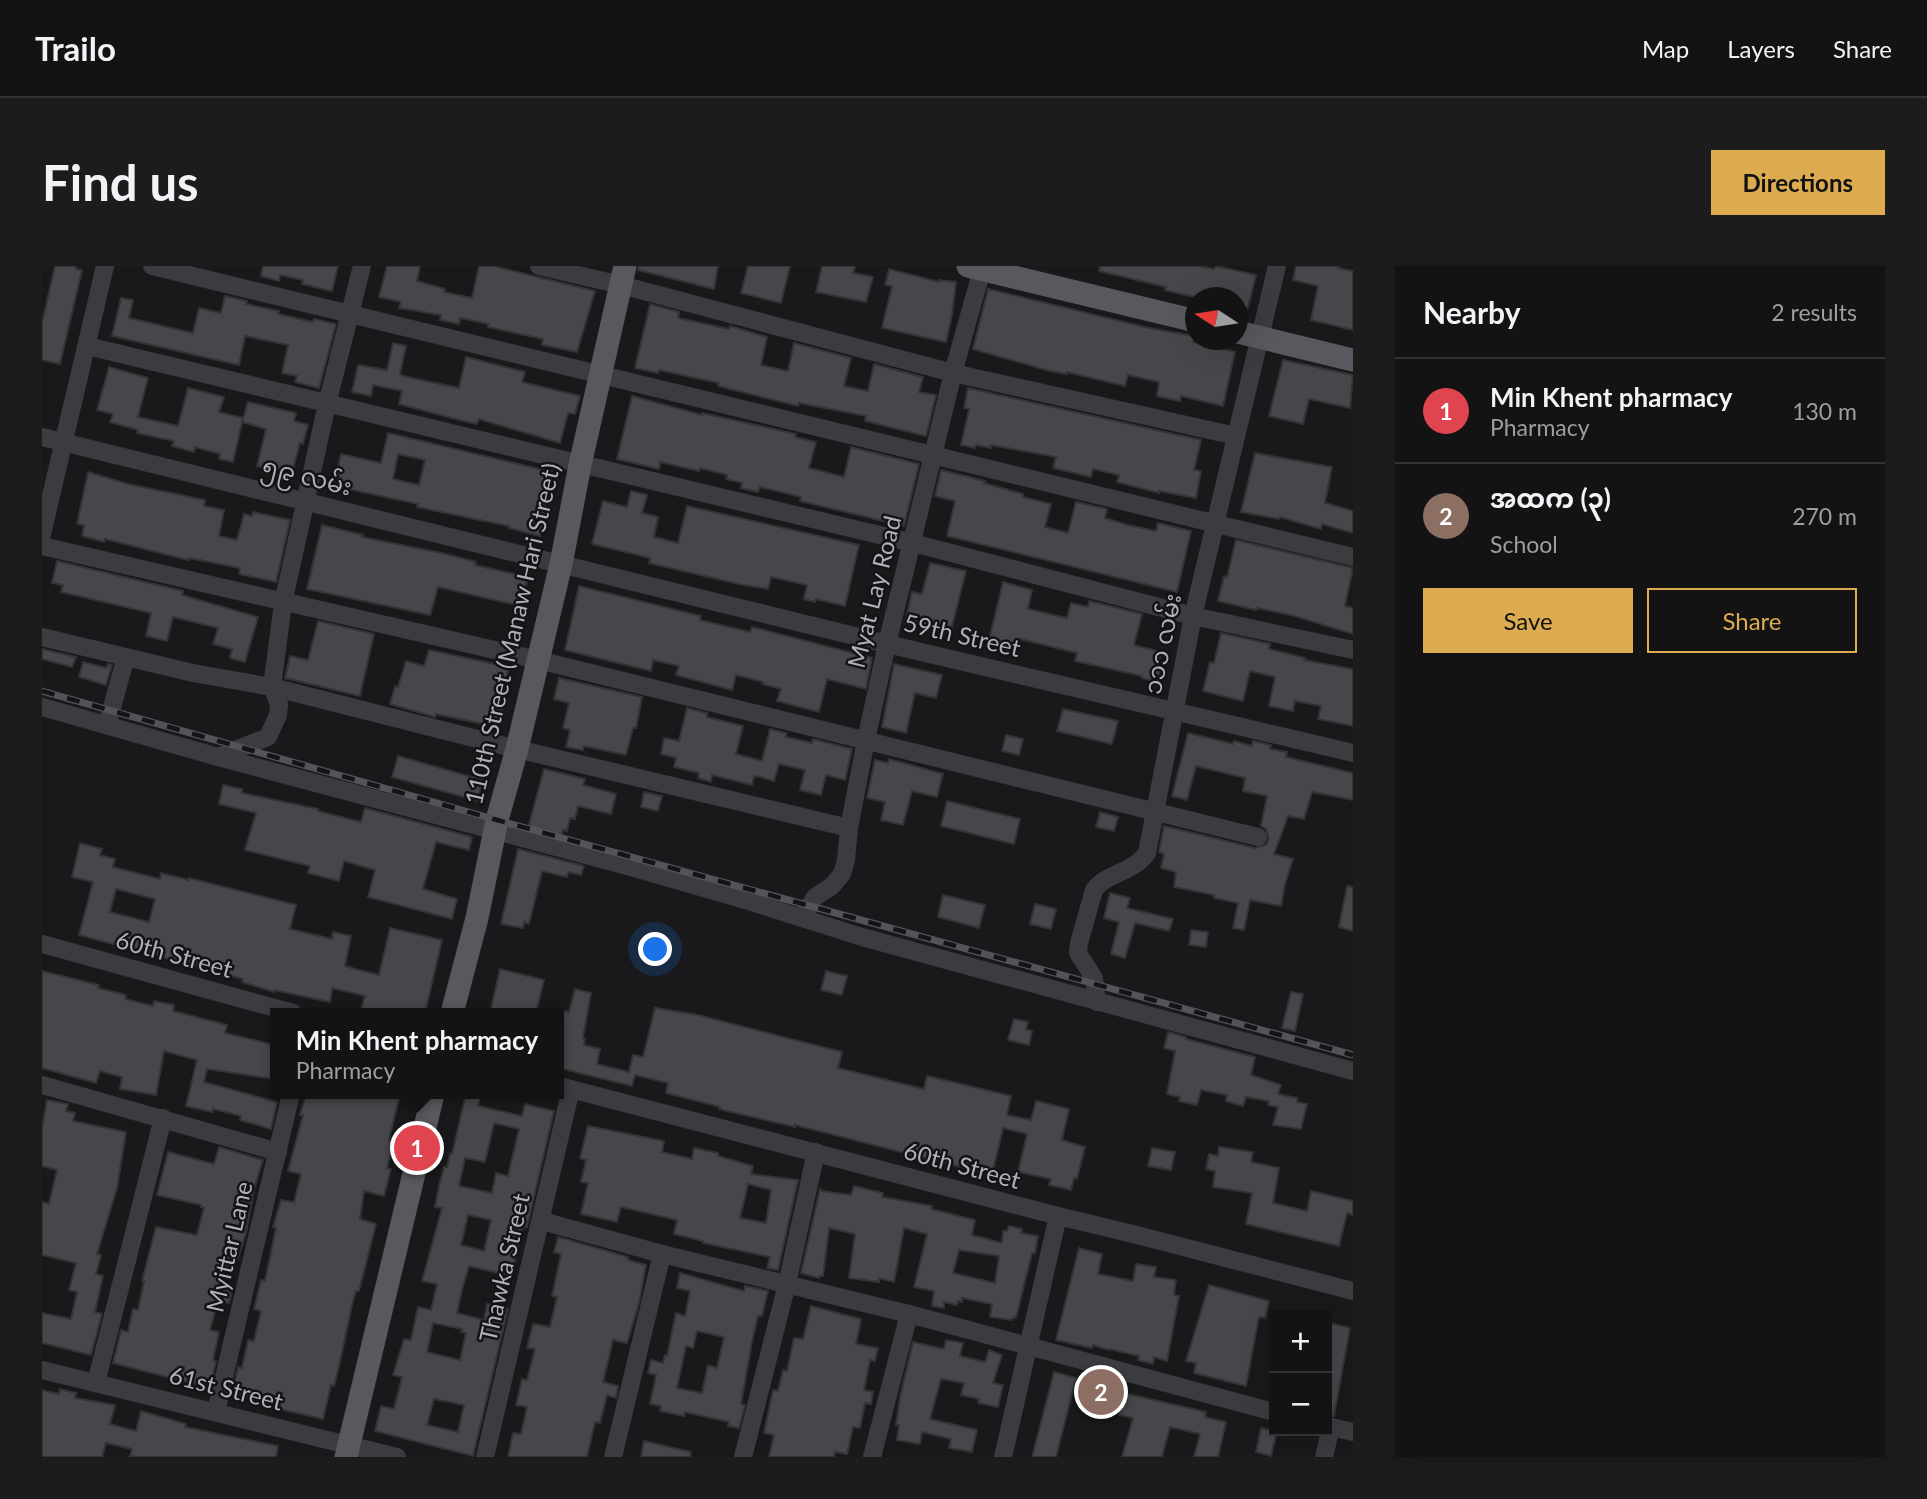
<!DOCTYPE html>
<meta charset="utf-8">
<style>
:root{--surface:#131314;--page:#1c1c1d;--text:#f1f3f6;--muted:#9d9ea0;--line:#323234;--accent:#ddac50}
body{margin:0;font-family:Lato,"Noto Sans Myanmar",sans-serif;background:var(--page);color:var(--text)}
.controls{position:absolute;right:21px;bottom:21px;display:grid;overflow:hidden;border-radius:0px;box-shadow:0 7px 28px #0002}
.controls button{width:63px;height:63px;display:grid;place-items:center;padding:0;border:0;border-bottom:2px solid var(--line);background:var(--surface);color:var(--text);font:35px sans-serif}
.compass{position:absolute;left:1143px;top:21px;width:63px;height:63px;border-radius:50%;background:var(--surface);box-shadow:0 7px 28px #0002;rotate:282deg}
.you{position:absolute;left:614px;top:684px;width:24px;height:24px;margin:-18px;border:5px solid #fff;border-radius:50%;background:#1a73e8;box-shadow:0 0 0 10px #1a73e833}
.badge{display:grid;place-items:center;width:46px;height:46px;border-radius:50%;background:var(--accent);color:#fff;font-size:23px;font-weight:700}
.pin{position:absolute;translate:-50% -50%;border:4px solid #fff;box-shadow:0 2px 7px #0006}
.popup{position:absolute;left:228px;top:742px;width:294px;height:91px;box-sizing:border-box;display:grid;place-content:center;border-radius:0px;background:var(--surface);filter:drop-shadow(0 2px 5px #0005);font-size:23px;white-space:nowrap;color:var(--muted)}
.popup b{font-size:26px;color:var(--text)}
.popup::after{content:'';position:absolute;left:50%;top:100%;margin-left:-14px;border:14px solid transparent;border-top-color:var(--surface)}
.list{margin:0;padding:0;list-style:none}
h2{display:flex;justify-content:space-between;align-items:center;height:91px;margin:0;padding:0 28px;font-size:30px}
h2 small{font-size:23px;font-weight:400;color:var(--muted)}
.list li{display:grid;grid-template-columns:46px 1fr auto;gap:21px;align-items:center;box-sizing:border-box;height:105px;padding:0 28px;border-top:2px solid var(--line)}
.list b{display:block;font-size:26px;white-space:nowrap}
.list p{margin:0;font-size:23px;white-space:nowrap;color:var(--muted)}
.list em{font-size:23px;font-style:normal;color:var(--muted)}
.actions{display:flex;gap:14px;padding:21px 28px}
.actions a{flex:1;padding:16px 0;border:2px solid var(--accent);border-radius:0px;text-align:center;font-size:24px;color:var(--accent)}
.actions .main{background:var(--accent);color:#111}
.map{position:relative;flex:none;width:1311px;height:1191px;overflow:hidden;border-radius:0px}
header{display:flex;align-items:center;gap:42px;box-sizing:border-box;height:98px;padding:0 35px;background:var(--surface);border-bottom:2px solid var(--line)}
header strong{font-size:33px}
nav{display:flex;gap:38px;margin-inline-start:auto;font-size:24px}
.intro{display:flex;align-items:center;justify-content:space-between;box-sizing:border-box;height:168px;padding:0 42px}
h1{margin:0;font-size:49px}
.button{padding:18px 32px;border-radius:0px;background:var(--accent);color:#111;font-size:24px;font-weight:700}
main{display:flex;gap:42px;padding:0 42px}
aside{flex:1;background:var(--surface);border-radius:0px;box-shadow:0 7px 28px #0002}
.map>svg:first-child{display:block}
</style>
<header>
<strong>Trailo</strong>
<nav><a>Map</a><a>Layers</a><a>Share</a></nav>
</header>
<div class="intro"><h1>Find us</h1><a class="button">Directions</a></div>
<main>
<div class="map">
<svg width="1311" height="1191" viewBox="0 0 1311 1191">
<rect width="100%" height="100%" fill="#19191b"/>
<g fill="#47474b" stroke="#343437" stroke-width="2" fill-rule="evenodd">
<polygon points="13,0 34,0 34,3 40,4 18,98 0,94 0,57"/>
<polygon points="221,0 296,0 290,25 260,18 261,14 238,9 237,15 219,10"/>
<polygon points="345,0 378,0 375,15 403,23 402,26 430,32 437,0 451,0 553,25 535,86 500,79 501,73 446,61 447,58 418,52 417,58 398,54 399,49 357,42 359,36 337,31"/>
<polygon points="597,0 676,0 672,23 596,4"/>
<polygon points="706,0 748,0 739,37 699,27"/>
<polygon points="780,0 813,0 811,7 831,11 824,36 774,26"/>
<polygon points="1058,0 1156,0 1172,3 1174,0 1214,9 1206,42 1195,40 1195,32 1159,32 1139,28 1123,24 1124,21 1057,5"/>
<polygon points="1254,0 1297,0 1296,2 1311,5 1311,64 1269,54 1276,20 1251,14"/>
<polygon points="847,3 897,16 897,14 914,16 910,49 904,76 840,62 850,20 843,19"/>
<polygon points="946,23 1107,62 1153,70 1151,76 1193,86 1181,140 1139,130 1138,135 1115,130 1117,116 1086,109 1083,120 1025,106 1025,108 1008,105 931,83"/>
<polygon points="183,30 205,35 204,38 237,45 236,48 271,56 272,53 294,58 277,122 253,116 255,110 240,107 246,79 203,70 197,99 70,70 79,32 91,34 87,52 151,67 157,42 179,47"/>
<polygon points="608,38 637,46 636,52 687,63 688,60 725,71 719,99 746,105 752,77 809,92 802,120 826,125 832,98 881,111 877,126 894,129 884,170 823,155 824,150 757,137 756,140 676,120 677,117 617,104 616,107 593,102"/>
<polygon points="351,77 364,80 358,108 361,110 417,122 424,91 483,106 480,116 538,130 533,148 526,147 518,177 437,153 435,158 421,155 357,138 360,125 331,119 329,130 310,126 316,99 345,104"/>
<polygon points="1241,94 1311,109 1308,142 1267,133 1261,158 1227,150"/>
<polygon points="67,101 106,112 96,151 136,160 146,122 182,131 177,146 201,152 191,196 177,193 178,188 153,181 152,186 130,180 132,175 95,167 96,164 68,156 71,148 55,144"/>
<polygon points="926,122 1159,174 1152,204 1159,205 1154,232 1117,225 1117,227 1075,216 1077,209 1051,203 1049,211 1011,202 1014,191 949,179 949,182 934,179 933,182 919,179 927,143 922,142"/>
<polygon points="590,130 660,149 660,147 754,168 753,171 774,176 767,202 802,211 809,181 877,198 862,260 758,235 759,231 718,221 716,226 699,222 700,217 684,213 685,209 658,202 657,205 618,196 617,203 575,193"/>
<polygon points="206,136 254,147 252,155 266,159 261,178 258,177 249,210 215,200 224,163 200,156"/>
<path d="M346 167 510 206 498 270 467 262V260L375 241 376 238 292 220 299 188 339 197ZM356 188 383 194 377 219 351 213Z"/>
<polygon points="1213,187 1290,201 1283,237 1311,245 1311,267 1280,258 1279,263 1238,251 1237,253 1199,246"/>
<polygon points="899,204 943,215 942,217 981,228 981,231 1009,238 1003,261 1026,267 1034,236 1065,243 1063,252 1086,259 1114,265 1116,257 1149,265 1135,326 905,270 913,235 893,230"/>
<polygon points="46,206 86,218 163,234 162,240 182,244 177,270 195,274 202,248 210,250 211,246 248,254 234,316 197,308 198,302 147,292 146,294 63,273 62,276 40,270 42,259 35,258"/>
<polygon points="589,225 605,229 600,247 616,251 612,271 636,277 645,240 817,279 803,340 774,333 773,336 762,333 765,319 729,311 726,323 701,319 607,297 608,292 550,278 561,235 585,241"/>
<polygon points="280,259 321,269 320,271 404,288 434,296 433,299 486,311 479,340 396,321 388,349 265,323"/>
<polygon points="1194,274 1311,302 1303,340 1311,342 1311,368 1249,349 1215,342 1214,344 1176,335 1182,310 1185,311"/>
<polygon points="15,295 141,325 140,329 216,351 203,396 188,392 190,383 171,378 176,362 131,351 125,375 104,370 109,347 19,326 21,319 10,317"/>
<polygon points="888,297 924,305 908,368 863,357 870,326 880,328"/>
<polygon points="961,316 990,324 986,343 1025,352 1029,337 1046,341 1047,335 1100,348 1092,379 1119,386 1116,398 1119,399 1115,416 1100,412 1100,410 1033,395 1035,387 978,373 976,381 947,374"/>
<polygon points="537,320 659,350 658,354 708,366 710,361 830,392 824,423 785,413 777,446 735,435 739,423 720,418 721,416 694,409 690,424 634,409 637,400 611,394 609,405 523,384"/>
<polygon points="276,355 332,368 318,430 243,412 248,390 266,394"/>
<polygon points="1179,367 1228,378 1227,383 1263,392 1262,394 1311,403 1311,460 1276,453 1279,440 1253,435 1251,445 1227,440 1233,411 1208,405 1201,435 1161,425 1168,396 1172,397"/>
<polygon points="0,383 34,391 30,401 0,393"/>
<polygon points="387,384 467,401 459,433 463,434 455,461 394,448 393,451 348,438 353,420 356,421 364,395 382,400"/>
<polygon points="41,396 65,402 66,398 70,399 64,419 37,411"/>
<polygon points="852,398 900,409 894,432 873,427 864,467 840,461"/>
<polygon points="517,412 600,431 594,462 591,462 584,489 542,480 541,484 524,481 528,464 521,462 527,437 512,433"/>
<polygon points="645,442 665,447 665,451 701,460 694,488 720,495 728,463 744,467 744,471 770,477 771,473 810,483 803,514 784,509 779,529 758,524 763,504 737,498 732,515 715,510 712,511 710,519 670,509 669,516 656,512 657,507 632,501 634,492 619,488 622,472 637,475"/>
<polygon points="1021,443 1076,455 1070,478 1015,465"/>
<polygon points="1146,467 1191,478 1192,475 1210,480 1211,475 1229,479 1228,483 1245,486 1244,491 1311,507 1311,534 1270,526 1262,553 1246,550 1232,588 1251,593 1243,618 1239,640 1208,634 1202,664 1191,662 1196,637 1172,632 1172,629 1132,621 1134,606 1119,602 1122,588 1117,586 1122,560 1213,582 1224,579 1227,573 1224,563 1219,560 1225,530 1201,525 1203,512 1154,500 1145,534 1130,530"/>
<polygon points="964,469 981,473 977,489 960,485"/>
<polygon points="356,490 440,514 436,535 350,511"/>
<polygon points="847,493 901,508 895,531 870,525 861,559 839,554 843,536 825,532 833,494 846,497"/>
<polygon points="502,503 543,513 541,519 574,528 569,548 536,540 533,553 528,552 525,565 521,564 519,571 486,562"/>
<polygon points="181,519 200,523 200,527 276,543 276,545 319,556 323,542 430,571 427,584 394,576 382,619 381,623 415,633 410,653 326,631 333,604 302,595 297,615 266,607 268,600 203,584 214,547 177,538"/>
<polygon points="602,526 620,530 616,545 599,541"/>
<polygon points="905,535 978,553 972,578 899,560"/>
<polygon points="1058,546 1076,551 1072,565 1054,561"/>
<path d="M38 577 60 583 58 589 73 593 71 601 118 613 119 607 147 614V612L254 639 248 663 290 673 291 666 309 670 303 700 313 703 337 709 348 662 400 674 383 747H318L323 730 290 722 288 736 232 724V726L200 716 201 713 37 669 51 616 30 611ZM74 623 113 633 107 656 68 646Z"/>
<polygon points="476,583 542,600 539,609 526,606 525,611 500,605 487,658 482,656 481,662 459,658"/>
<polygon points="1305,620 1311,621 1311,665 1297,661"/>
<polygon points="1068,627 1088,632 1085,642 1131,653 1127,665 1093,657 1083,692 1069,688 1077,656 1062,652"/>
<polygon points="901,629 943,639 937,662 896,651"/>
<polygon points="993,638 1014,643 1009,663 988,658"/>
<polygon points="1149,664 1166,666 1164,681 1147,679"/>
<polygon points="458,703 502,714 494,747 448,747"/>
<polygon points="0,705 57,719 56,722 84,729 83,733 111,740 112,735 132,739 131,745 185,759 183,767 233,779 233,813 165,803 162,816 235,836 229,863 198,854 199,850 171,843 170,846 144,840 155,794 122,785 114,829 78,823 80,811 58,805 54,817 0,802"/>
<polygon points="784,705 805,710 800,729 779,724"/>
<polygon points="533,723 549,727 541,772 543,773 542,779 558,783 555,798 587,806 591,789 601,791 613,742 656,749 800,786 796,802 882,823 885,810 969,830 965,849 989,854 994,835 1027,843 1020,874 1043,881 1035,913 1032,912 1029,924 1007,919 1009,913 976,906 985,868 961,862 950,909 753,859 753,861 677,843 678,841 624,827 626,817 593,809 590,820 517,802 517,758 519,758 522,745 527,746"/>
<polygon points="1249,726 1261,728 1253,765 1240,762"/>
<polygon points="972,753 986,756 984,763 990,765 987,779 966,774"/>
<polygon points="1126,766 1144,771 1144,773 1213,791 1209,809 1239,819 1236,828 1255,832 1255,836 1265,838 1259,863 1231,859 1236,841 1226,839 1227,835 1204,831 1201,840 1184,835 1185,829 1159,824 1155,839 1137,835 1138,831 1125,828 1133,785 1122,782"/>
<polygon points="264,828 291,828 303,831 304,828 358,828 347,874 352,875 345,902 349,903 342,930 322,925 318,953 334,958 317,1025 314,1025 310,1039 298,1096 292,1120 289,1119 281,1153 237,1143 238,1139 190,1127 196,1101 200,1102 206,1074 212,1075 219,1045 212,1043 219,1014 223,1015 234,962 231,961 239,934 252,936 259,908 246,905 261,849 258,849"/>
<path d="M424 828H439L436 840 480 850 483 838 512 845 485 961H481L469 1010 427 1000 420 1024 415 1047 442 1054 445 1038 466 1043 431 1190 333 1165 339 1140 352 1143 360 1111 351 1109 362 1073 369 1074 376 1041 389 1044 395 1018 380 1015 400 942 393 941 397 920 402 901H405L408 888H410ZM452 857 477 863 466 910 454 907 450 927 417 920 423 892 443 896ZM426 949 449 954 442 985 419 979ZM391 1057 420 1063 419 1066 424 1067 418 1094 385 1086ZM392 1133 422 1139 416 1166 385 1159Z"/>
<polygon points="5,834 26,838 24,845 33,847 31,855 84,866 75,922 55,988 59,989 54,1008 61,1010 53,1046 60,1048 49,1089 0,1077 0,1047 29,1053 35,1026 27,1024 34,997 0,989 0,936 7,938 15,904 0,900 0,862"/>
<path d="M546 860 622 875 620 886 650 893 652 882 676 887V890L711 900 709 908 756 914 736 1004 725 1002 728 991 661 977V975L632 968 635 954 579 941 575 956 539 948 546 917 539 916 544 894 538 892ZM706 918 729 924 724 957 698 952Z"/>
<polygon points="177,881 221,894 212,923 204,967 195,995 188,994 181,1023 190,1025 187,1037 176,1034 168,1064 177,1066 171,1094 174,1095 168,1122 71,1097 79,1064 86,1066 91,1043 96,1044 102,1015 100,1015 114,961 155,969 162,942 159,941 159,939 115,929 126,886 172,898"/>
<polygon points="1177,881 1211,886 1209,896 1237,902 1231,937 1265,945 1269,925 1311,935 1311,949 1305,947 1297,980 1204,958 1210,927 1171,921 1173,905 1164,903 1167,888 1176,890"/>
<polygon points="1110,882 1133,886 1129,904 1106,900"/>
<path d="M812 920 841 927 840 931 890 940 889 943 933 954 930 969 960 977 961 965H965L967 960 980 963 979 967 996 970 993 987H990L974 1052 971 1051 970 1054 948 1051 950 1038 920 1032V1036L916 1035 915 1039 902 1036V1042L890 1040 892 1025 872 1021 885 968 862 962 852 1016 837 1012V1016L807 1012 813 968 787 962 781 1010H777V1012L759 1007 778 923 780 925 809 929ZM917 984 957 990 953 1017 911 1007Z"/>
<polygon points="516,971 586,991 586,994 604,999 597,1037 585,1077 571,1074 561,1116 576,1120 574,1132 565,1129 558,1157 553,1156 545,1191 466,1191 471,1167 479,1168 485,1141 474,1139 480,1113 485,1114 493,1083 485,1082 491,1058 508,1061 515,1031 510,1030 519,988 512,986"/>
<polygon points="1037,982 1060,988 1056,1008 1091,1015 1094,998 1114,1001 1112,1011 1134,1014 1132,1029 1137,1030 1125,1095 1112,1091 1111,1098 1096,1094 1097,1090 1067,1083 1067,1084 1051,1079 1050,1082 1014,1074"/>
<path d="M638 1007 702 1025 703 1020 726 1025 720 1050H716L710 1076 699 1138 703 1139 697 1162 686 1160 687 1156 643 1146 642 1150 618 1145 619 1140 608 1138 614 1109 606 1107 609 1094 621 1097 623 1089 625 1090 634 1047 643 1050 648 1025 635 1022ZM655 1065 682 1071 675 1102 666 1099 660 1127 635 1122 644 1080 651 1082Z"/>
<polygon points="1167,1019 1227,1035 1223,1052 1217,1051 1204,1120 1152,1107 1154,1097 1144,1095"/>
<polygon points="769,1040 819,1053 814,1078 836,1082 833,1095 828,1094 822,1124 831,1126 829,1138 823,1137 818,1162 811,1161 805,1188 793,1186 792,1191 727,1191 732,1169 722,1167 731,1124 736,1125 741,1104 745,1105 752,1072 761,1073"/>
<polygon points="1288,1057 1308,1062 1292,1150 1285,1149 1285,1073"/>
<polygon points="904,1074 921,1077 918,1090 943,1096 947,1084 960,1089 951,1117 961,1119 956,1141 936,1137 937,1133 919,1129 922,1117 899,1113 888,1153 935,1164 930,1186 907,1182 909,1173 880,1166 878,1178 855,1174 857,1159 854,1159 858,1131 871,1076 902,1083"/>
<polygon points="1012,1106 1034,1112 1014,1191 990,1191"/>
<polygon points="18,1123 34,1127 33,1132 73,1139 68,1158 94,1165 99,1145 144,1158 143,1161 236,1180 234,1191 95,1191 88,1190 90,1183 64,1177 60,1191 0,1191 0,1124 17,1128"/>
<polygon points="1082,1127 1164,1146 1163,1151 1184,1156 1176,1191 1152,1191 1158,1168 1128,1161 1120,1191 1080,1191 1091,1152 1077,1149"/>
<polygon points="1219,1162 1235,1165 1229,1190 1214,1186"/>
<polygon points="602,1175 649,1186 648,1191 599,1191"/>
</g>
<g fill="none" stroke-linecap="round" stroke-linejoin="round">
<g stroke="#3b3c40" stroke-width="18">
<polyline points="110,0 1311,291"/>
<polyline points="497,0 579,19 911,107 1194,170"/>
<polyline points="45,80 871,277 1151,350 1311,384"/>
<polyline points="0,171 845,378 1311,487"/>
<polyline points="0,268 63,0"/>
<polyline points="0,280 496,394 1216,571"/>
<polyline points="0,371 151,407 230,421 475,483 807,562"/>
<polyline points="0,441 176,491 589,601 700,633 820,671 1311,805"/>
<polyline points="65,459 84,391"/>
<polyline points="176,491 226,471 236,449 237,438 230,421 241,337 285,138 320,0"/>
<polyline points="760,652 773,631 790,620 800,608 804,594 807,562 824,474 845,378 911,107 941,0"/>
<polyline points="0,678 251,747"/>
<path d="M1055 736 1052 712 1036 687 1037 677 1052 624C1064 607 1091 607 1105 587L1151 350 1235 0"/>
<polyline points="0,819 236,886"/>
<polyline points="517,820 1016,950 1095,969 1311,1025"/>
<polyline points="500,955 620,988 867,1048 1232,1146"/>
<polyline points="0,1104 355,1191"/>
<polyline points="54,1117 121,852"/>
<polyline points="174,1145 249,828"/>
<polyline points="1285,1160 1311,1166"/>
<polyline points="443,1191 529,823"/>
<polyline points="571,1191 620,988"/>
<polyline points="701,1191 745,1018 774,886"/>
<polyline points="830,1191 867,1048"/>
<polyline points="961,1191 1016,950"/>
<polyline points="1282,1191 1289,1161"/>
</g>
<g stroke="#57595e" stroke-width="23">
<polyline points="926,0 1154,55"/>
<polyline points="1196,66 1311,94"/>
<polyline points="410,747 435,652 455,554 475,483 519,298 538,199 583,0"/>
<polyline points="304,1191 391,828"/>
</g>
<defs>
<polyline id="rail" points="0,425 455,554 1311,789"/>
</defs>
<use href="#rail" stroke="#525459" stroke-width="7"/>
<use href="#rail" stroke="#141416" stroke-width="4.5" stroke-dasharray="13" stroke-linecap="butt"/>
</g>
<g text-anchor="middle" stroke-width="5" stroke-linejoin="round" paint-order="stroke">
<g font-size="24" fill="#aeb1b9" stroke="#141416">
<text transform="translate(265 211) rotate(14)" y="8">၅၉ လမ်း</text>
<text transform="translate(833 326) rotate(-76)" y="8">Myat Lay Road</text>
<text transform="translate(471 368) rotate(-77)" y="8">110th Street (Manaw Hari Street)</text>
<text transform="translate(920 370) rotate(13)" y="8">59th Street</text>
<text transform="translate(1121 378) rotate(-78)" y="8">၁၁၁ လမ်း</text>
<text transform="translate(132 689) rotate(15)" y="8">60th Street</text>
<text transform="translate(920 900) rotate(15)" y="8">60th Street</text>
<text transform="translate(188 981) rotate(-77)" y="8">Myittar Lane</text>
<text transform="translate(463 1002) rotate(-77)" y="8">Thawka Street</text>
<text transform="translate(184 1123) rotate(14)" y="8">61st Street</text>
</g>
</g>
</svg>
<div class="controls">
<button>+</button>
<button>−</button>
</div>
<svg class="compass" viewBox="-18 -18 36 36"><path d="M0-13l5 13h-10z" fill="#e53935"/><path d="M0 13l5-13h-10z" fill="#9d9ea0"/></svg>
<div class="you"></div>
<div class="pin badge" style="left:375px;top:882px;background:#e0444e">1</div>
<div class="popup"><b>Min Khent pharmacy</b>Pharmacy</div>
<div class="pin badge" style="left:1059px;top:1126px;background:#8d6e63">2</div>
</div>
<aside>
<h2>Nearby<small>2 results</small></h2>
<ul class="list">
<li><span class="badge" style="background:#e0444e">1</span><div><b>Min Khent pharmacy</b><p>Pharmacy</p></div><em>130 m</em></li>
<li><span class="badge" style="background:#8d6e63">2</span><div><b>အထက (၃)</b><p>School</p></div><em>270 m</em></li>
</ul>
<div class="actions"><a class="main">Save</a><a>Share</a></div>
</aside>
</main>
